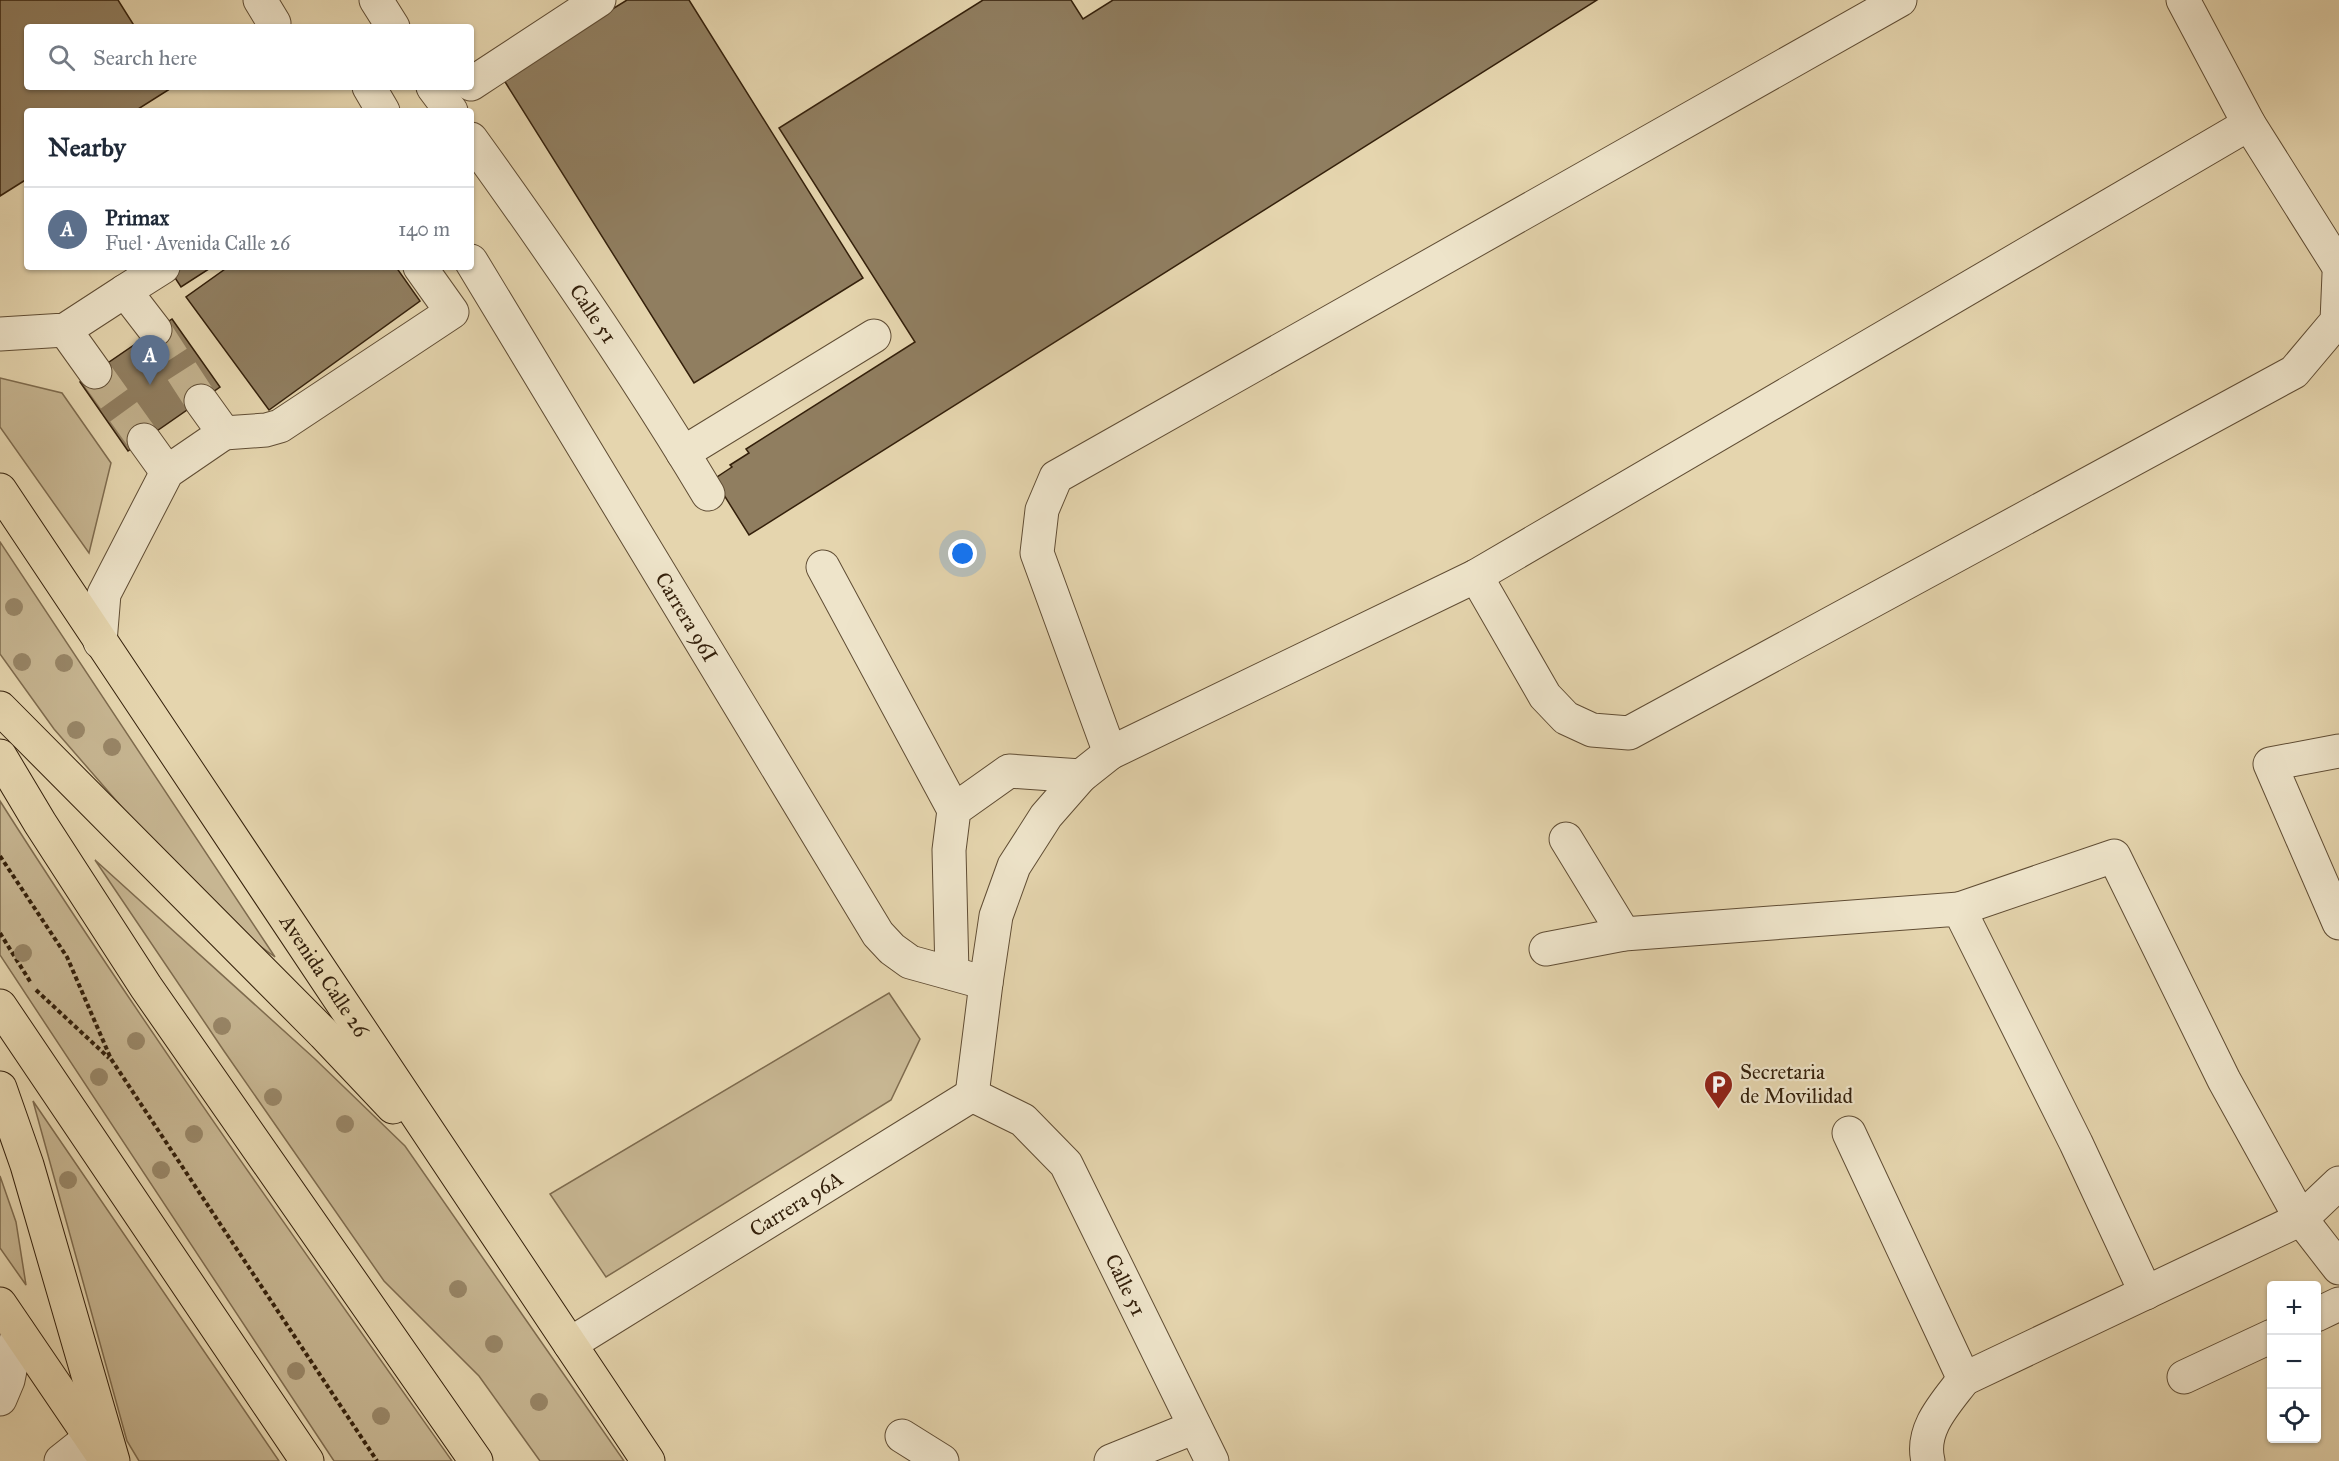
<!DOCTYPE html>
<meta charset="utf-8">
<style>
:root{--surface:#fff;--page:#f6f6f7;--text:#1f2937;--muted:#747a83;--line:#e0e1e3;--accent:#7c3aed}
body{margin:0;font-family:"IM FELL Great Primer",serif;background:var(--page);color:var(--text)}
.controls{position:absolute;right:18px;bottom:18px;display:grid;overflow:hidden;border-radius:6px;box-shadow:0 2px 4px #0004}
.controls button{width:54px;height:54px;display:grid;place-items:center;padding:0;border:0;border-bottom:2px solid var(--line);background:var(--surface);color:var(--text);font:30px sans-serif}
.you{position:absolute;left:963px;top:554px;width:21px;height:21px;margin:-15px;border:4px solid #fff;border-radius:50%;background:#1a73e8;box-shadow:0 0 0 9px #1a73e833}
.badge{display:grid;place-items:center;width:39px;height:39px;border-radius:50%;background:var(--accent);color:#fff;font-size:20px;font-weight:700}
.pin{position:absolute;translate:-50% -50px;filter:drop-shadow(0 2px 3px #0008)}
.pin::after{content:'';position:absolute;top:32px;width:21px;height:18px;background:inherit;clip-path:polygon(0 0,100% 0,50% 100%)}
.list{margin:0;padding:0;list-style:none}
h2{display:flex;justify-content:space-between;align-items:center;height:78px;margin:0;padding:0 24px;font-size:26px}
h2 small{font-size:20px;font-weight:400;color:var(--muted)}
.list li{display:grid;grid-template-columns:39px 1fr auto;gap:18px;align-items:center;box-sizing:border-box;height:84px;padding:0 24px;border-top:2px solid var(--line)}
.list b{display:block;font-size:22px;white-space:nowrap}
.list p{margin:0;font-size:20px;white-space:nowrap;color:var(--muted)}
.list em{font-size:20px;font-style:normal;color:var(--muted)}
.icon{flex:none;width:33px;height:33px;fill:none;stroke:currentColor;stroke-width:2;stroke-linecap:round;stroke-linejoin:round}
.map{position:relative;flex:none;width:2339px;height:1461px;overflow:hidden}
.search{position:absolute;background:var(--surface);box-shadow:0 2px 4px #0004;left:24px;top:24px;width:450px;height:66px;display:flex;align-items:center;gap:15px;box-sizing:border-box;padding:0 21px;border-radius:6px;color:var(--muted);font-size:22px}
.panel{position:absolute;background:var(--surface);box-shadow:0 2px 4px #0004;left:24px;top:108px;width:450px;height:162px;border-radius:6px}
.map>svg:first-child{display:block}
</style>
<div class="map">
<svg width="2339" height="1461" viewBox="0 0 2339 1461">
<rect width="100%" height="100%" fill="#e5d5ae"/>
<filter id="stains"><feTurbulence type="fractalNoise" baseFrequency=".00333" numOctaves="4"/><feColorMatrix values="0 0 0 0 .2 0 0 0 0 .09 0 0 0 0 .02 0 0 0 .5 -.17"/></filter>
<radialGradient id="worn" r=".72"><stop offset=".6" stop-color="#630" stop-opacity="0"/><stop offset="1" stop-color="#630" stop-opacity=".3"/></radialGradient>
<g fill="#c7b692" stroke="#7e6b4e" stroke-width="1.5">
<polygon points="0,378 62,393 111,463 89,553 0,427"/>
<polygon points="0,542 275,957 213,912 54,729 0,654"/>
<path d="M0 801C143 1026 298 1243 452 1461H334L0 955Z"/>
<polygon points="95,860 315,1059 405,1146 624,1461 540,1461 479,1376 384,1281 224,1051"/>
<polygon points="889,993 920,1039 891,1100 606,1277 550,1194"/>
<polygon points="33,1101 279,1461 139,1461 127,1441"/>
<polygon points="0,1176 16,1222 26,1285 0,1248"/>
</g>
<g fill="#907e60" stroke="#34200b" stroke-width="1.5">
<polygon points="0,0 118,0 135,27 27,27 27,87 173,87 135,111 27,111 27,179 0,196"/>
<polygon points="627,0 689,0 863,278 694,383 502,77"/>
<polygon points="983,0 1071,0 1083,19 1113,0 1597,0 749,535 714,479 732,467 730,465 749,453 746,449 915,342 779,128"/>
<polygon points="168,267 212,267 181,287"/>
<polygon points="228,267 396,267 420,301 269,410 186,297"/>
<polygon points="172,319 220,387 128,451 80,382"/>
</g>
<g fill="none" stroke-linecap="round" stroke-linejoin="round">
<g stroke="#c2b18d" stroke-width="33" stroke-dasharray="33 16" stroke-linecap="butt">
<polyline points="155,330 201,401"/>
<polyline points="95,372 144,440"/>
</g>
<defs>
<g id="minor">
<polyline points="260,0 274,23"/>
<polyline points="376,0 393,27"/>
<polyline points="2183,0 2249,124 2339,267"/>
<polyline points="471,84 599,0"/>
<polyline points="369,87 383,111"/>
<polyline points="433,87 451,111"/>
<path id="s1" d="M471 139C554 254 635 372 708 494"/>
<path id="s2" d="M471 261 878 934 892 949 910 962 986 983"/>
<polyline points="125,291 163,267"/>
<polyline points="65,330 95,372"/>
<polyline points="0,334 65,330 125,291 155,330"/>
<polyline points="224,433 266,430 280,426 452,312 420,267"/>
<polyline points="144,440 167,472"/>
<polyline points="683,453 874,336"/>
<polyline points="823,567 954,810"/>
<polyline points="1476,576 1545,696 1566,718 1592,730 1629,733 2294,372 2337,321 2339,274"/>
<polyline points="100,642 104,594 167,472 224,433 201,401"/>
<polyline points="2339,751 2270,764 2339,923"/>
<polyline points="1110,753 1037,553 1042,510 1056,477 1900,0"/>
<polyline points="1566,839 1624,934"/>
<polyline points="1546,949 1624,934 1959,909 2076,1143 2146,1293"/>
<polyline points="952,973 949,850 954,810 1009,771 1081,776"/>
<polyline points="972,1095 986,983 996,916 1014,866 1046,816 1081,776 1110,753 1476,576 2249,124"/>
<polyline points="1849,1133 1964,1379 2301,1219 2224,1080 2114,856 1959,909"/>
<polyline points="2339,1183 2301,1219 2339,1268"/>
<polyline points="2316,1315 2339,1304"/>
<path id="s3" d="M570 1344 972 1095 1023 1120 1066 1164 1212 1461"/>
<polyline points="2184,1377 2272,1336"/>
<polyline points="0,1399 8,1380 18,1331"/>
<polyline points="902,1436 942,1461"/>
<polyline points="61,1461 90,1438"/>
<polyline points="1111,1461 1195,1427"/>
<path d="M1928 1461C1920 1429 1946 1403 1964 1379"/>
</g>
<g id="major">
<path id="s4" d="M0 490 648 1461"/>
<polyline points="0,708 324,1034 393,1107"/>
<polyline points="0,756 40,823 146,987 476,1461"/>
<polyline points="0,1006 307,1461"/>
<polyline points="0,1088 27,1165 113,1461"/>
<polyline points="0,1304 102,1454"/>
</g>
</defs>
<use href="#minor" stroke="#604d34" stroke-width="35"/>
<use href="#major" stroke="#34200b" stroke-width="35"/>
<g stroke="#34200b" stroke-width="4" stroke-dasharray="4.5 3" stroke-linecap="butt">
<polyline points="0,856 67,957 111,1059 377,1461"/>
<polyline points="0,933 31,983"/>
<polyline points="36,990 109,1058"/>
</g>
<use href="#minor" stroke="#eee4ca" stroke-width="33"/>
<use href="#major" stroke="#e5d5ae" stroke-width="33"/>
</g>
<g fill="#988667">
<circle cx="14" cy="607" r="9"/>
<circle cx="22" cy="662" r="9"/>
<circle cx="64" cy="663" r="9"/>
<circle cx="76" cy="730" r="9"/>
<circle cx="112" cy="747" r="9"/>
<circle cx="23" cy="953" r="9"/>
<circle cx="222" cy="1026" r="9"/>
<circle cx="136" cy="1041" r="9"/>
<circle cx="99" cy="1077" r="9"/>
<circle cx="273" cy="1097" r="9"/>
<circle cx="345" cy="1124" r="9"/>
<circle cx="194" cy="1134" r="9"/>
<circle cx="161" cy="1170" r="9"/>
<circle cx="68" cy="1180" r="9"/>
<circle cx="458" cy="1289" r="9"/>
<circle cx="494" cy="1344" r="9"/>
<circle cx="296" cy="1371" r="9"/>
<circle cx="539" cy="1402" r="9"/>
<circle cx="381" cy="1416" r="9"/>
</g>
<defs>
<symbol id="parking-pin" viewBox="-11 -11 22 30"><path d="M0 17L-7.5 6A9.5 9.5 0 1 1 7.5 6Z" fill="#8f2418" stroke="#eee4ca"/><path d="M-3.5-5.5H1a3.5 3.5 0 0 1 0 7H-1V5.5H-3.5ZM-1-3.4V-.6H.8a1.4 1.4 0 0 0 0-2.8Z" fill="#fff"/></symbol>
</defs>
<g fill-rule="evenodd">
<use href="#parking-pin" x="1702" y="1068" width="33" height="45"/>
</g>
<g text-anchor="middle" stroke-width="4.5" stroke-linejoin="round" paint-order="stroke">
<g font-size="21" fill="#34200b" stroke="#eee4ca">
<text dy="7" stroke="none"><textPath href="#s1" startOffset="213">Calle 51</textPath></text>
<text dy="7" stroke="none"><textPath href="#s2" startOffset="416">Carrera 96I</textPath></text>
<text dy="7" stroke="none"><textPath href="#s4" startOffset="584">Avenida Calle 26</textPath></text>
<text dy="7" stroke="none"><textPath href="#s3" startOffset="266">Carrera 96A</textPath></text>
<text dy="7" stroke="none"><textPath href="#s3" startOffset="726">Calle 51</textPath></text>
</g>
<g font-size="21" fill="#34200b" stroke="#eee4ca" text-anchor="start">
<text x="1740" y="1079">Secretaria<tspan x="1740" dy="24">de Movilidad</tspan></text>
</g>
</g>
<rect width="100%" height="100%" filter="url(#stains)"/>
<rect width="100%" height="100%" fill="url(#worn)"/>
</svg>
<div class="controls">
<button>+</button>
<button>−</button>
<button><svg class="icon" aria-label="locate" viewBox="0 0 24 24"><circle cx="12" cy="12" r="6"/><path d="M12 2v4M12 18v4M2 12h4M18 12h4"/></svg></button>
</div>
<div class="you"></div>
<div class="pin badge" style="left:150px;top:385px;background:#5c6f8a">A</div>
<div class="search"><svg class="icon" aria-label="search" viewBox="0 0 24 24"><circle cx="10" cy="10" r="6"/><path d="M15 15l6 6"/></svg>Search here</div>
<section class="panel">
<h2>Nearby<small></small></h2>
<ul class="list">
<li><span class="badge" style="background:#5c6f8a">A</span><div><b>Primax</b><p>Fuel · Avenida Calle 26</p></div><em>140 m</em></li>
</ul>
</section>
</div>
